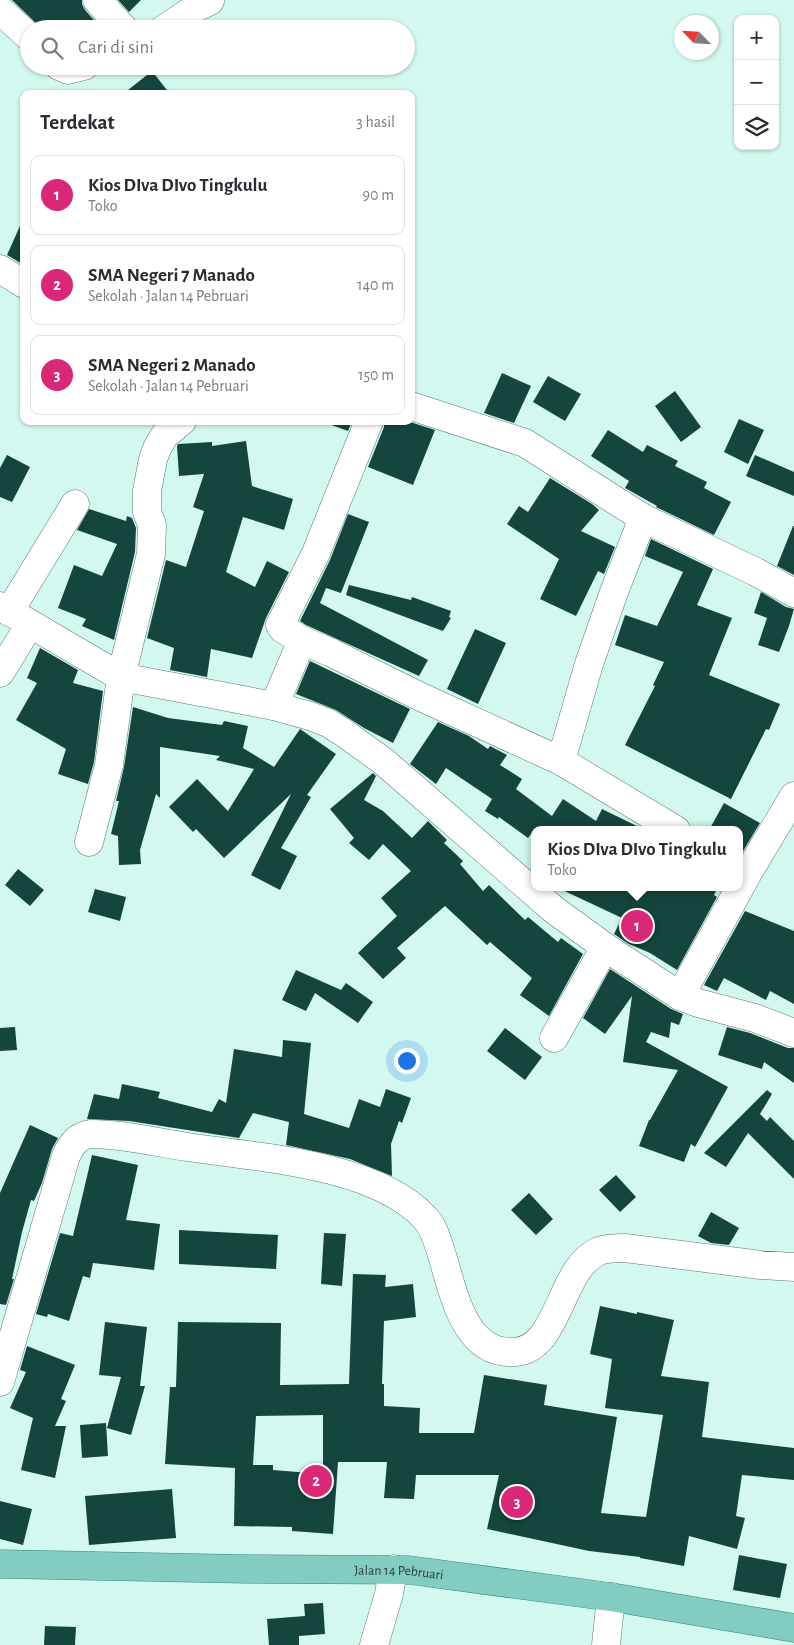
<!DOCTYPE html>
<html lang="id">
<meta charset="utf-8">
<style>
:root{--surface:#fff;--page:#f7f7f7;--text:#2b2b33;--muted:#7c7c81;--line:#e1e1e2;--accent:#db2777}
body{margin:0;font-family:"Alegreya Sans",sans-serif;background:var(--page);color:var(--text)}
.controls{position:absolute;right:15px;top:15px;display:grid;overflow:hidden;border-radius:10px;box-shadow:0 1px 4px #0004}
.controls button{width:45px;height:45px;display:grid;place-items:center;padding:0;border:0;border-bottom:1px solid var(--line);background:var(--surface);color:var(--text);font:25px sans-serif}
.compass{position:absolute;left:674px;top:15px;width:45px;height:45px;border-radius:50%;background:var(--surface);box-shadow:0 1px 4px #0004;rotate:295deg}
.you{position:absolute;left:406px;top:1060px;width:18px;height:18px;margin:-12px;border:4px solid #fff;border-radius:50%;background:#1a73e8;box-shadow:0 0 0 8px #1a73e833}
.badge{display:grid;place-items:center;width:32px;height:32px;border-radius:50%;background:var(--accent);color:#fff;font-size:16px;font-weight:700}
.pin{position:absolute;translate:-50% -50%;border:2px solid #fff;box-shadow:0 1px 5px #0006}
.popup{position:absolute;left:531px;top:826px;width:212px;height:65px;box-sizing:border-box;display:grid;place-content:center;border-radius:10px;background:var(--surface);filter:drop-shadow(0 1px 4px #0005);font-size:16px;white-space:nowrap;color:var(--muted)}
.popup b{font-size:19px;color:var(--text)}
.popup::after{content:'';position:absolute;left:50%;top:100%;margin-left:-10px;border:10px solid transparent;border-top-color:var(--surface)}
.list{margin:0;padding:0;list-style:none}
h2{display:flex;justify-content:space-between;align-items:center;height:65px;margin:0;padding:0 20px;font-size:21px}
h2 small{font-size:16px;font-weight:400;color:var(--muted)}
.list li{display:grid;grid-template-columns:32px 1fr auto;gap:15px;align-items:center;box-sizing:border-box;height:80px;margin:0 10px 10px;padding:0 10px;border:1px solid var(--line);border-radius:10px}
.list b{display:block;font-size:19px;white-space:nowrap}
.list p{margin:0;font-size:16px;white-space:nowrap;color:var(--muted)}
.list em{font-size:16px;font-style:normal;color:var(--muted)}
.icon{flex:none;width:28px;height:28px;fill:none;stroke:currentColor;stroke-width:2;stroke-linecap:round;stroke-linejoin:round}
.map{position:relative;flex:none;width:794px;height:1645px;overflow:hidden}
.search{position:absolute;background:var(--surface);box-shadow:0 1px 4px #0004;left:20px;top:20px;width:395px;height:55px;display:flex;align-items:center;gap:12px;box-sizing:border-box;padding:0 18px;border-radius:28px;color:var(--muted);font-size:19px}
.panel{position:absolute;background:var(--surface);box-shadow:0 1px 4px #0004;left:20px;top:90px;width:395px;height:335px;border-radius:10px}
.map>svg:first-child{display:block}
</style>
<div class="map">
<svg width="794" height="1645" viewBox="0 0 794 1645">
<rect width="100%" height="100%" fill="#d2f8f0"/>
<g fill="#15463e" fill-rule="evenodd">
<polygon points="12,0 82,0 82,4 85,10 102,29 42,29"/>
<polygon points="118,0 141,0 129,12"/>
<polygon points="152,71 170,94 123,94"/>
<polygon points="24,217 24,265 7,255"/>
<polygon points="502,373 531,386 514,423 484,413"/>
<polygon points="548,376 581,394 565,421 533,402"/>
<polygon points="675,391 701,427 681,442 655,406"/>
<polygon points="739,419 764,430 748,464 724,452"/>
<polygon points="327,421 352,421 348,431 326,423"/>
<polygon points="384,421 407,421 435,430 413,485 368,467 384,427"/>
<polygon points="608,430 643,452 647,445 678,461 675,466 707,482 704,488 731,502 714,535 656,507 657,506 625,488 629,481 591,456"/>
<polygon points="246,441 252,486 293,499 284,530 243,517 226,572 255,587 267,561 289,572 266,618 252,658 211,649 207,677 170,670 174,648 147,638 166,560 186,567 204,511 193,507 204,474 179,476 177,446 178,444 212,442 212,446"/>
<polygon points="7,455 30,467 12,502 0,497 0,468"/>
<polygon points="755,455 794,472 794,496 746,476"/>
<polygon points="550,478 592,504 599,510 581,531 615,547 604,574 598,571 576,616 540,599 559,559 507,524 519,506 528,512"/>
<polygon points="89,509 126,521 127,516 132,518 136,528 135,552 114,640 82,626 86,619 58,608 74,565 102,576 117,544 77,530"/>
<polygon points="348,514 369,522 341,593 326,588 320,603 428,660 419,676 306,625 300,621 330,560"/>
<polygon points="793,526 794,526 794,575 777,566"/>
<polygon points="651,539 713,569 697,605 732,618 709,675 780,704 769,730 766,729 731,799 625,745 655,686 653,685 664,662 615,645 625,615 657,626 683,572 645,556"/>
<polygon points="349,585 411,600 412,597 451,611 449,617 451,618 443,631 346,595"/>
<polygon points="761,592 786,607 794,609 789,626 779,652 758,645 767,618 754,613"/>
<polygon points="475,629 506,643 478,704 447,689"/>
<polygon points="40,648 78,670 73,683 103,691 94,762 88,784 58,774 66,749 16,720 37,683 27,678"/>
<polygon points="310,661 410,709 393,743 364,728 336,710 296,694"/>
<polygon points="133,707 168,718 222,725 224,721 248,726 243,748 274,767 300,729 336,754 307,795 311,797 281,848 297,856 280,890 251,875 291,794 224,858 196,829 193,832 169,807 197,779 228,811 254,769 216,760 220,756 160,747 160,798 156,794 140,850 141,864 119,865 118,836 111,834 119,801 116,801 124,767"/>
<polygon points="438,722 469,736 488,749 490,746 507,755 500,765 522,779 516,789 552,816 563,799 596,821 602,809 645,830 534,830 528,838 499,817 498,819 485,811 492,799 446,768 436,784 410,764"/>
<polygon points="373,773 376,776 364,800 383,811 412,838 428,821 447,840 444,843 463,861 460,864 483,891 489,885 525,920 528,917 558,942 561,938 583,954 549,1016 520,995 532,978 490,942 487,945 445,906 397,948 406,958 383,979 358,953 397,916 381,898 411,871 383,844 369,860 349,843 354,838 330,809"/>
<polygon points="724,803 760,823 740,856 740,830 709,830"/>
<polygon points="18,869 44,890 30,906 5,885"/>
<polygon points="556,887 718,887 714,895 717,897 677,970 650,953 629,944 614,934 622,918"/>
<polygon points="95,889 126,897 120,921 88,912"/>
<polygon points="745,911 794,931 794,1004 770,991 766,1000 724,978 717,991 704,985"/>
<polygon points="610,969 671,1009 683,1014 679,1025 671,1022 669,1038 651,1032 646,1042 728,1087 695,1147 691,1144 684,1162 639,1146 649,1120 650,1120 678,1070 623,1062 632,996 605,1034 583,1018"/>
<polygon points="296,970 341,990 346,983 373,1002 358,1023 315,993 306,1011 282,1000"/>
<polygon points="15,1027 17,1050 0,1051 0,1028"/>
<polygon points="727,1027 750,1033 788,1048 794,1048 794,1083 764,1062 762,1069 718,1055"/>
<polygon points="505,1028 542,1057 525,1080 487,1051"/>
<polygon points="283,1040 311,1043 304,1114 349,1128 359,1099 380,1107 386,1089 411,1098 402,1123 399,1121 391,1144 392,1176 350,1159 286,1145 289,1122 253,1113 239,1138 129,1121 87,1119 94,1094 119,1099 122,1084 160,1092 158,1098 212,1112 219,1099 226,1103 234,1049 282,1057"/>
<polygon points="767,1090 772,1094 760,1114 767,1121 770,1117 794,1141 794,1179 748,1133 726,1167 704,1153"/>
<polygon points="30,1125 58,1138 52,1149 42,1183 34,1201 31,1200 22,1232 12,1279 14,1279 6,1305 0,1304 0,1193"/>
<polygon points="92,1155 138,1165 126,1220 160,1224 154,1270 93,1263 90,1278 83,1276 69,1321 48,1314 47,1317 36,1314 60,1233 73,1236"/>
<polygon points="616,1175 636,1197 620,1212 599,1190"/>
<polygon points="529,1193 553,1219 536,1235 511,1210"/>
<polygon points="711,1212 739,1228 729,1245 711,1243 698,1236"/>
<polygon points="179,1230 278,1235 276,1269 179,1264"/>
<polygon points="324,1233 346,1234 342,1286 321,1284"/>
<path d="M353 1274 386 1275 385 1287 413 1284 416 1317 384 1321 382 1384H384V1406L420 1408 419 1433H474L484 1375 547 1385 544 1405 617 1417 601 1513 646 1517 663 1415 605 1408 612 1359 590 1354 600 1306 637 1314V1312L674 1320 661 1376 709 1382 702 1437 794 1448V1480L742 1475 736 1516 745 1518 737 1549 689 1536 684 1566 640 1558V1557L589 1551 487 1529 499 1475H416L414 1499 384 1498 387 1462H338L333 1534 292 1531V1527L234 1526 235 1468 165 1464 170 1387H176L178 1322 281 1323 280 1385 349 1384ZM323 1415V1474L273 1470V1465H253L256 1416Z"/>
<polygon points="105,1322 147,1327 140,1386 145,1386 131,1435 107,1428 121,1377 99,1375"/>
<polygon points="27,1346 75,1365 61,1399 66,1401 55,1426 66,1426 55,1478 21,1470 33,1418 10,1408 26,1372 20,1370"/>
<polygon points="106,1423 108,1456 82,1458 80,1425"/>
<polygon points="172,1489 176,1538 89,1545 85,1496"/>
<polygon points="0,1501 32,1509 23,1545 0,1539"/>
<polygon points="739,1555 787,1564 780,1598 733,1590"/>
<polygon points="323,1603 325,1634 299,1636 299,1645 269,1645 267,1619 305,1616 304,1604"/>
<polygon points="45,1626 76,1627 75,1645 44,1645"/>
</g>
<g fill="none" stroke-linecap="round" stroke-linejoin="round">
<defs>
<g id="minor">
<polyline points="97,0 124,29"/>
<polyline points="0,10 29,37"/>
<polyline points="164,29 197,7 210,1 209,0"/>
<polyline points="59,66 68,70 84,66"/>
<polyline points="0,269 24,284"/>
<polyline points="411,406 525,443 643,518 756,572 794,593"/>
<polyline points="0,606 121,677 274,706 310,716 328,723 344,733 383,761 553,909 605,947 680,996"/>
<polyline points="9,612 75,504"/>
<polyline points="299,639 332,653 421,697 561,761 676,830"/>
<polyline points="0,673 30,624"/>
<polyline points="274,706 300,645 297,637 283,629 280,625 316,553 369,421"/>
<polyline points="561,761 589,664 614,592 643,518"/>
<polyline points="794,796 749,871 680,996 698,1003 755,1018 794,1033"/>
<polyline points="89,842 109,765 121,677 151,554 152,525 147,512 147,491 153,459 158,446 165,435 182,421"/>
<polyline points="554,1038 605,947"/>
<path d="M0 1382 66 1156C71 1145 77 1136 90 1134 122 1134 155 1142 187 1147 256 1157 376 1164 425 1218 434 1227 437 1240 441 1252 453 1289 463 1356 515 1352 560 1349 559 1268 599 1251 607 1248 616 1248 625 1248L761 1265 794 1267"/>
<polyline points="374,1645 389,1594 393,1569"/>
<polyline points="606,1645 611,1597"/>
</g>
<g id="major">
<path id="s1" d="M0 1564 247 1569 409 1570 611 1597 794 1628"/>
</g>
</defs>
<use href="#minor" stroke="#587b74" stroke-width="29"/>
<use href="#major" stroke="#318578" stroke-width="29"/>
<use href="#minor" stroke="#fff" stroke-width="28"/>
<use href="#major" stroke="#83ccc1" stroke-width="28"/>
</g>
<g text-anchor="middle" stroke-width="5" stroke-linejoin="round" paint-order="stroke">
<g font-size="14" fill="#303f3c" stroke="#fff">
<text dy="5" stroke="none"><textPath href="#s1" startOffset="399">Jalan 14 Pebruari</textPath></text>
</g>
</g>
</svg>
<div class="controls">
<button>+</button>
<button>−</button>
<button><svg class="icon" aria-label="layers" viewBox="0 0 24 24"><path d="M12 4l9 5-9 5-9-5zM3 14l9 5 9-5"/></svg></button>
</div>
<svg class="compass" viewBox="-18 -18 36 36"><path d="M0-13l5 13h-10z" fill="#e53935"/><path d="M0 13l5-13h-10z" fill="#7c7c81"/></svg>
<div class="you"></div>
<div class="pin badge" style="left:637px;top:926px">1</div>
<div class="popup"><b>Kios DIva DIvo Tingkulu</b>Toko</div>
<div class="pin badge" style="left:316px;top:1481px">2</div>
<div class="pin badge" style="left:517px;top:1502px">3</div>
<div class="search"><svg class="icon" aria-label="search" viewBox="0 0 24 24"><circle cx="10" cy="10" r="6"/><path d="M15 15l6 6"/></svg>Cari di sini</div>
<section class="panel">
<h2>Terdekat<small>3 hasil</small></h2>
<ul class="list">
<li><span class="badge">1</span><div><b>Kios DIva DIvo Tingkulu</b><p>Toko</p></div><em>90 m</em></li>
<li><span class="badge">2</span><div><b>SMA Negeri 7 Manado</b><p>Sekolah · Jalan 14 Pebruari</p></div><em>140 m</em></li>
<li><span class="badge">3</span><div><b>SMA Negeri 2 Manado</b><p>Sekolah · Jalan 14 Pebruari</p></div><em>150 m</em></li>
</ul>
</section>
</div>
